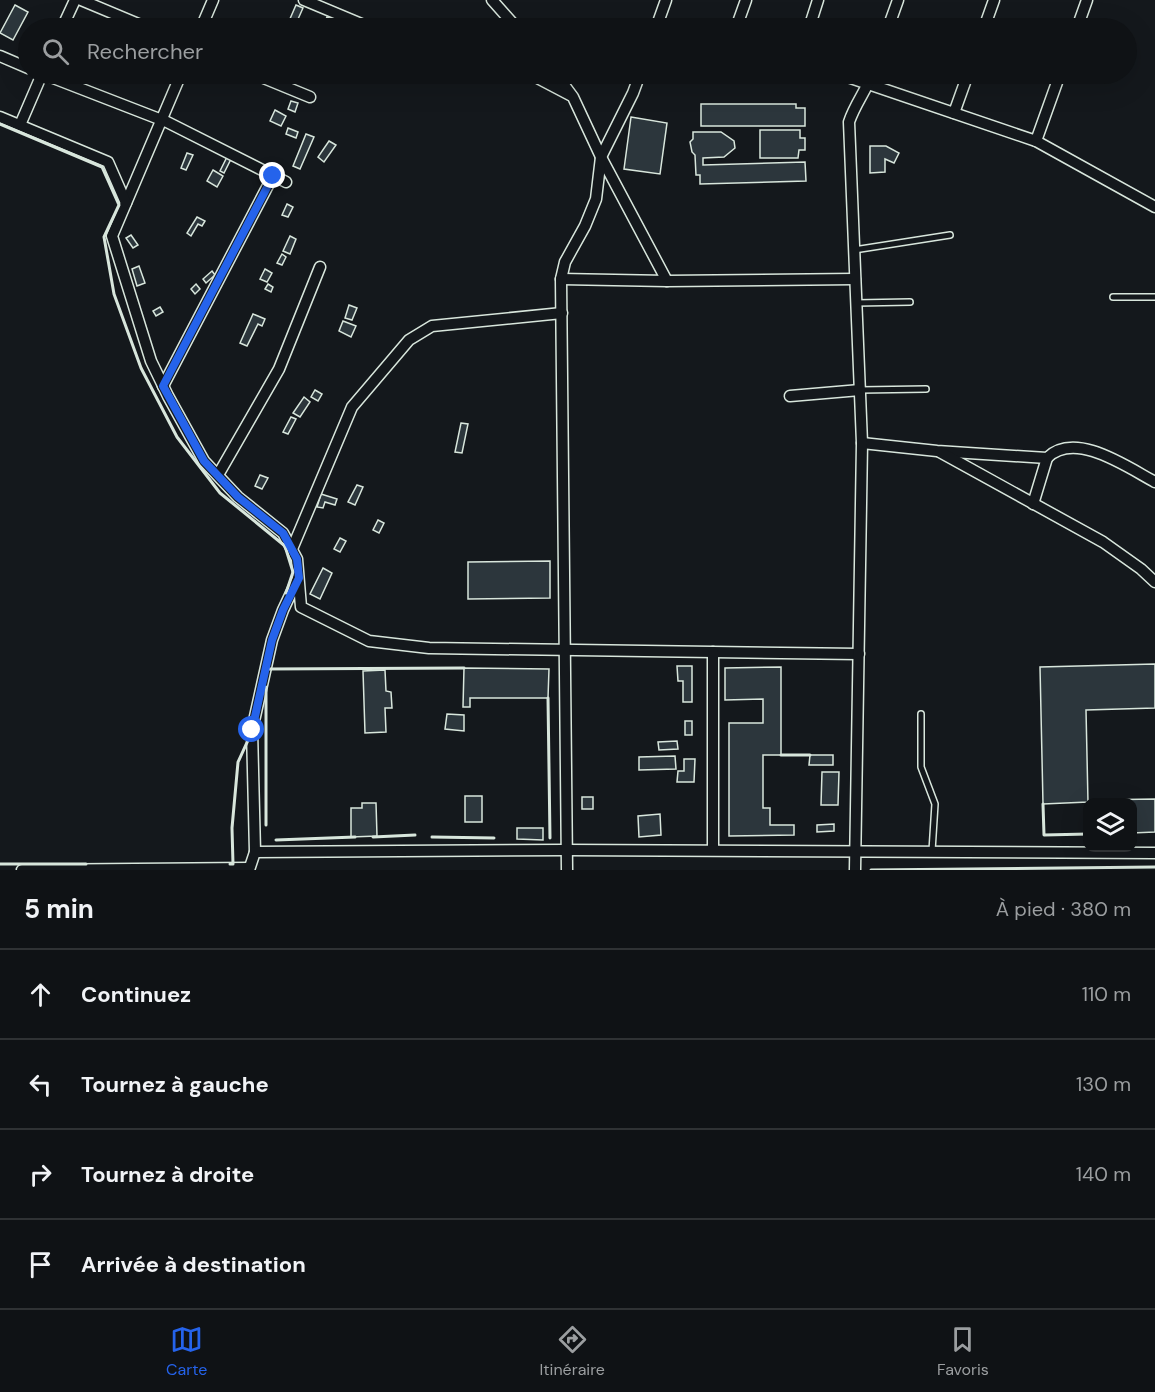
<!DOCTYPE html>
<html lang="fr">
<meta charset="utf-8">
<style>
:root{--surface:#0f1215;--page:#181b1e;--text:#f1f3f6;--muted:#9b9ea0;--line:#2f3234;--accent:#2563eb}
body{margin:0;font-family:"DM Sans",sans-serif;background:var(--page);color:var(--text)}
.controls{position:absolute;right:18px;bottom:18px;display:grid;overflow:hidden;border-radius:12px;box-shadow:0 6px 24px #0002}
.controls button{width:54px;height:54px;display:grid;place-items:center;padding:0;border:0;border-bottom:2px solid var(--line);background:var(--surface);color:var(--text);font:30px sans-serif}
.stop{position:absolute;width:18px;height:18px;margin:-14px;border:4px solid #2563eb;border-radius:50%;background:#fff}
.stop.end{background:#2563eb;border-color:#fff;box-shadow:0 2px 6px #0008}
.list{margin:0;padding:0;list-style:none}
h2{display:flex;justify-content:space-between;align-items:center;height:78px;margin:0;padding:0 24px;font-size:26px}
h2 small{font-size:20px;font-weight:400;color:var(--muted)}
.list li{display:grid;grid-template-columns:39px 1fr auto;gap:18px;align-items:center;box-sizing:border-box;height:90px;padding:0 24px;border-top:2px solid var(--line)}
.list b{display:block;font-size:22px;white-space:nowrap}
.list em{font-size:20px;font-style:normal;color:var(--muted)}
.icon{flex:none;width:33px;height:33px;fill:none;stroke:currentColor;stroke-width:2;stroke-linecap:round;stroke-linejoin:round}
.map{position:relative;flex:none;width:1155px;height:870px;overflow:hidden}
.search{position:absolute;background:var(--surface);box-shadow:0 6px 24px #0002;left:18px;right:18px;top:18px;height:66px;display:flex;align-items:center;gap:15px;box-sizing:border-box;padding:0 21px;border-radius:33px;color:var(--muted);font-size:22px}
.sheet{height:438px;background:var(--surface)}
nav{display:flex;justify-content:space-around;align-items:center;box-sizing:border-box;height:84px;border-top:2px solid var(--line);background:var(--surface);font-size:16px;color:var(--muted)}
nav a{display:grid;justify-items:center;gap:3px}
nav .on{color:var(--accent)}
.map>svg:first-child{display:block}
</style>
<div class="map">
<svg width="1155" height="870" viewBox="0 0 1155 870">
<rect width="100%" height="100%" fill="#14181c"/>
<g fill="#2c363c" stroke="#d8e6dc" stroke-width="1.5">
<polygon points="15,5 28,12 13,40 0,33"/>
<polygon points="296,5 303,8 294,28 286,28"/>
<polygon points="327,17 334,20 330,28 322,28"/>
<polygon points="257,19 262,22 258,27 253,24"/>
<polygon points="291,101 298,103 295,112 288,109"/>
<polygon points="701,104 796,104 796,108 805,108 805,126 701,126"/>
<polygon points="275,110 286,116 281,126 270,121"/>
<polygon points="631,117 667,123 660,174 624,169"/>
<polygon points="288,128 298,132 296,138 286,134"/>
<polygon points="760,130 800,130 800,138 805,138 805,150 799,150 798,158 760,158"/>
<polygon points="693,132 721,132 734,141 735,148 724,157 703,158 703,165 805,162 806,181 700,184 700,175 696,175 695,155 692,152 690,142 693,139"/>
<polygon points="306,134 314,137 300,169 293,166"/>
<polygon points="329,141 336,145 324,162 318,157"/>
<polygon points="870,146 886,146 899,153 894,163 885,159 885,172 870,173"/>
<polygon points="187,153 193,155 186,170 181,168"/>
<polygon points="227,157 231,159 224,173 220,171"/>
<polygon points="213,170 223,176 217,187 207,181"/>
<polygon points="287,204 293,207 288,217 282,215"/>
<polygon points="197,217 205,221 202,226 198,224 191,236 187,233"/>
<polygon points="131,235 138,245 133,248 126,238"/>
<polygon points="290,236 296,239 290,254 283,251"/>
<polygon points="282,254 286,257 282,265 277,263"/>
<polygon points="139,266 145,283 137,286 132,269"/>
<polygon points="265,269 272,273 267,282 260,279"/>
<polygon points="212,271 215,275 206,283 203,279"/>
<polygon points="196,284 200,289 195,294 191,289"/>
<polygon points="268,284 273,287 271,292 265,289"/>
<polygon points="349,305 357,308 352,320 345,318"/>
<polygon points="160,307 163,312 156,316 153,311"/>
<polygon points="253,314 265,319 262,326 258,324 247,346 240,343"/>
<polygon points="343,321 356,326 351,337 339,331"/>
<polygon points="315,390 322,394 318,401 311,397"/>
<polygon points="304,397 310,402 300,417 293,413"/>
<polygon points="291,417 296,419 288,434 283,432"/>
<polygon points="461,423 468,424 462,453 455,452"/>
<polygon points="260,475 268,478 262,489 255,486"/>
<polygon points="357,485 363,487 355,505 348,502"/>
<polygon points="321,494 337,499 335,505 325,502 323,508 317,507"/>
<polygon points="378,520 384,523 379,533 373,530"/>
<polygon points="340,538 346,541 340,552 334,549"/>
<polygon points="550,561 550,598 468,599 468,562"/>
<polygon points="323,568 332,573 320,599 310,594"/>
<polygon points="1155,664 1155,708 1086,710 1088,802 1043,804 1040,667"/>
<polygon points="677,666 692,666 692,702 683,702 683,681 678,681"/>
<polygon points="781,667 781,755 763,755 763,808 770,808 770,825 794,825 794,835 729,836 729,723 763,723 763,699 725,700 725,668"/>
<polygon points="464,668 549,669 548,698 470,698 470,707 463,707"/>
<polygon points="385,670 386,691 391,692 392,708 385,708 386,732 365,733 363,671"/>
<polygon points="447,714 464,715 464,731 445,729"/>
<rect x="685" y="721" width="7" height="14"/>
<polygon points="677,741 678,749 659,750 658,742"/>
<polygon points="810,755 833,755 833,765 809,765"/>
<polygon points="675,756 676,769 639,770 639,757"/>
<polygon points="684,759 695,759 694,782 677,782 678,771 684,771"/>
<polygon points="822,772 839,772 838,805 821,805"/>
<rect x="465" y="796" width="17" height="26"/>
<rect x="582" y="797" width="11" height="12"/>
<polygon points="1155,799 1155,832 1132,833 1132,802 1093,802 1093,800"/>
<polygon points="362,803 376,803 377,836 351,837 351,808 362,808"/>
<polygon points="660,814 661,835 639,837 638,816"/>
<polygon points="834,824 834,831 817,832 817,825"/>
<polygon points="517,828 543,828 543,840 517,839"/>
</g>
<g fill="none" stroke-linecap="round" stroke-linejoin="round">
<defs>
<g id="lane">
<polyline points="854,250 950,235"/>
<polyline points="1113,297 1155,297"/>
<polyline points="856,303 910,302"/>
<polyline points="860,390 926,389"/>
<polyline points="921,714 921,767 935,804 932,851"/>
</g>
<g id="street">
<polyline points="81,0 148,28"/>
<polyline points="304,0 371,28 390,25 399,28"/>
<polyline points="492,0 517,28"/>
<polyline points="62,28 75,0"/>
<polyline points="201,28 213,0"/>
<polyline points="656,28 666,0"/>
<polyline points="736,28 746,0"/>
<polyline points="809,28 818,0"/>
<polyline points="888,28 898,0"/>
<polyline points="984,28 994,0"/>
<polyline points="1077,28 1087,0"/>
<polyline points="0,56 28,68"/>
<polyline points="43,74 167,122 286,182"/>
<polyline points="181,74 112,236 151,361 168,396 204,461 238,497 283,533 297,559 301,607 369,641 429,648 859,654"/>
<polyline points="254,74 310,97"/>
<polyline points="530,74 570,95"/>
<polyline points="556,74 573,97 601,157 667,281"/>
<polyline points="839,74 1036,141 1155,207"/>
<polyline points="954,113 968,74"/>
<polyline points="0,117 108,162 126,203"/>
<polyline points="20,125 42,74"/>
<polyline points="1036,141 1060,74"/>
<polyline points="561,279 667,281 855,279"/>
<polyline points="163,386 273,176"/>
<polyline points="790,396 860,390"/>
<path d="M862 443 937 451 1047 458C1075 430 1127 467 1155 482"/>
<polyline points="940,452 1103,542 1141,569 1155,582"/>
<polyline points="218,475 279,369 320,267"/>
<polyline points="1033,504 1047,458"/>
<polyline points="292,549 352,407 409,340 432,326 562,313"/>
<polyline points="713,850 713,652"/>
<polyline points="255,852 252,730 272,640 283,610 298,578"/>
<polyline points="22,870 249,868"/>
<polyline points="249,870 255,852 566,850 1155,853"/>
<polyline points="567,870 561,279 565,262 585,226 596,199 601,157 633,93 640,74"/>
<path d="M855 870 862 443 849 122C855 104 866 91 872 74"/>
</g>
</defs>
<use href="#lane" stroke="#d8e6dc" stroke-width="8"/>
<use href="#street" stroke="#d8e6dc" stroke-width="13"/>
<use href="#lane" stroke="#14181c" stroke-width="5"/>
<use href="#street" stroke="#14181c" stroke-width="10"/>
<g stroke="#d8e6dc" stroke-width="3">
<polyline points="0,124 102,167 119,205 104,237 114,294 141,368 177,437 220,493 285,546 293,572 286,593"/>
<polyline points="266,669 464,668"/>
<polyline points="548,698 550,838"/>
<polyline points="781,755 810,755"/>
<polyline points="1043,804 1044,835 1088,834"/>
<polyline points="266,825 266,687"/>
<polyline points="373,837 415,835"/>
<polyline points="432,837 494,838"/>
<polyline points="276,840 355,837"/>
<polyline points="0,864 86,864"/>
<polyline points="230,864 233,864 232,828 238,762 249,738"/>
<polyline points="871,870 1155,867"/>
</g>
</g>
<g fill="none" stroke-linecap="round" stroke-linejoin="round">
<polyline stroke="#2563eb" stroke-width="8" points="252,730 272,640 283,610 299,578 297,559 283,533 238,497 204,461 163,386 273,176"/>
</g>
</svg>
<div class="controls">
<button><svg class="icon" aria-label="layers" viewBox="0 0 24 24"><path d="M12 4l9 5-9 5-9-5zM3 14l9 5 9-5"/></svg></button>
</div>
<div class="stop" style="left:252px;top:730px"></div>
<div class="stop end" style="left:273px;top:176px"></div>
<div class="search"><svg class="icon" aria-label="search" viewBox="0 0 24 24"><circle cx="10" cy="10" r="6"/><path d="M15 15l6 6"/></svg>Rechercher</div>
</div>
<section class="sheet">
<h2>5 min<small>À pied · 380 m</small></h2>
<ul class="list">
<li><svg class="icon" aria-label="ahead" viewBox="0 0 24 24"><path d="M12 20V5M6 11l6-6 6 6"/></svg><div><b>Continuez</b></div><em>110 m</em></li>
<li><svg class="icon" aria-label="left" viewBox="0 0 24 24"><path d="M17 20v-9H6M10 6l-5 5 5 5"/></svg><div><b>Tournez à gauche</b></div><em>130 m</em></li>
<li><svg class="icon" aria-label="right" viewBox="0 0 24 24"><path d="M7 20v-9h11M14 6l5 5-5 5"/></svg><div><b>Tournez à droite</b></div><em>140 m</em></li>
<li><svg class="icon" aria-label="arrive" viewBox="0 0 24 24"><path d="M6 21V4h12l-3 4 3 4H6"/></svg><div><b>Arrivée à destination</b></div></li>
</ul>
</section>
<nav>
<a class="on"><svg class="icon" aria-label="map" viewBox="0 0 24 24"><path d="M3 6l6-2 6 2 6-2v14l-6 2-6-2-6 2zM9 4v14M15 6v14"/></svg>Carte</a>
<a><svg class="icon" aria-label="directions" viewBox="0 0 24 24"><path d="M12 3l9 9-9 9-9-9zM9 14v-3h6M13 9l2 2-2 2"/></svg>Itinéraire</a>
<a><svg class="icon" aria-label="saved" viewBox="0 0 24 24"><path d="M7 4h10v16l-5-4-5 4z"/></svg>Favoris</a>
</nav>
